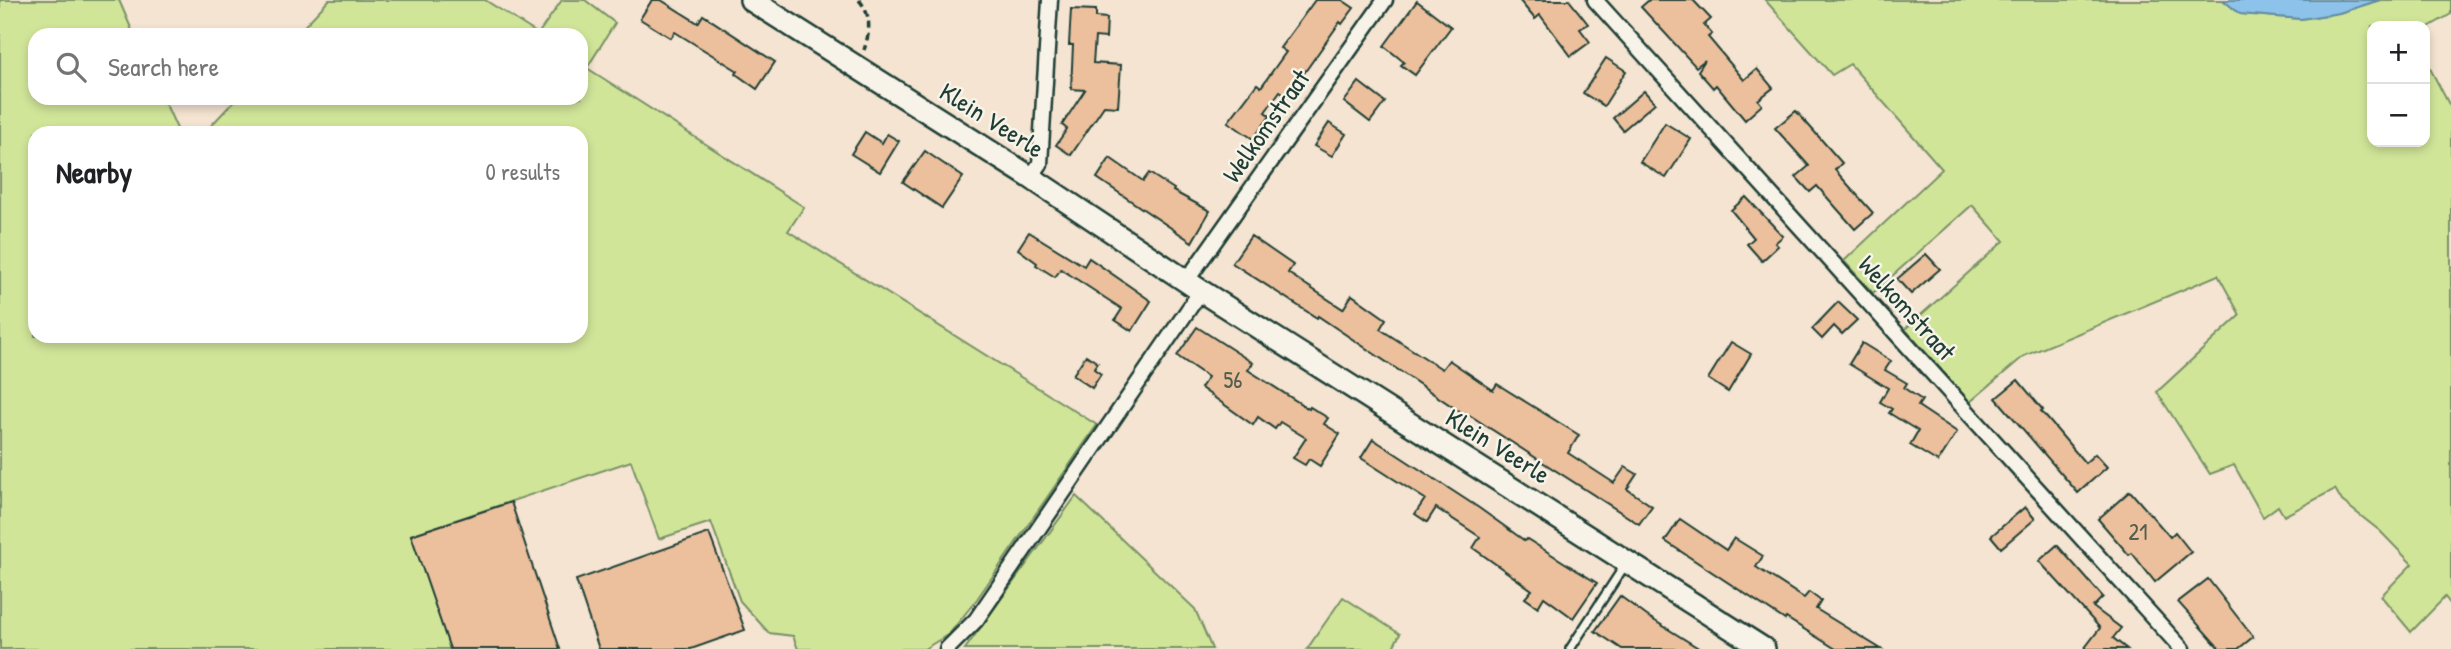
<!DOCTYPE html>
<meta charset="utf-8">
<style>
:root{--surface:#fff;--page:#f2f2f2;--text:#202124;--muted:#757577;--line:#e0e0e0}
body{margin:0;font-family:"Patrick Hand",sans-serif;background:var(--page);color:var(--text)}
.controls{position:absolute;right:21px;top:21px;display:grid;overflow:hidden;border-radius:14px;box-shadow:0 4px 10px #0003}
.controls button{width:63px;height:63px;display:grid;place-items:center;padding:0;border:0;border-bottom:2px solid var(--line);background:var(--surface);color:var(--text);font:35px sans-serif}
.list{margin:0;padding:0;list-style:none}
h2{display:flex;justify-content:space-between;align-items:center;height:91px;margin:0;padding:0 28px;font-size:30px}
h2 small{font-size:23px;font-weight:400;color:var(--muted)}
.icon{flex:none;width:38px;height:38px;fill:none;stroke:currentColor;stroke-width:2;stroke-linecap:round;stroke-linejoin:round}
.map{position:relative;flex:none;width:2451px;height:649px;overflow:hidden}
.search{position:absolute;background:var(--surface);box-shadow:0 4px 10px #0003;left:28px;top:28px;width:560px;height:77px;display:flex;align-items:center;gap:18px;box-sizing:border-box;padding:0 24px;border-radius:21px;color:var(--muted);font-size:26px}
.panel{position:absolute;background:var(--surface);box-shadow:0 4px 10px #0003;left:28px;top:126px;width:560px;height:217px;border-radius:21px}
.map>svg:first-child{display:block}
</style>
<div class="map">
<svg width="2451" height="649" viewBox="0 0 2451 649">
<rect width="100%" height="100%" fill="#f4e4d1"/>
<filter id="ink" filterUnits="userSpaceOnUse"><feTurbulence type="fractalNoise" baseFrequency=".0143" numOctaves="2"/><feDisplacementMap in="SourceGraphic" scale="14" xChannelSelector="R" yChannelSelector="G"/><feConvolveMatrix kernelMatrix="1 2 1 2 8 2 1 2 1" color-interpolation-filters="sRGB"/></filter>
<g filter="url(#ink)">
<g fill="#d1e599" stroke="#789166" stroke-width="2">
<polygon points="0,0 119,0 134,35 35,35 35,98 163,98 179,133 35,133 35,336 581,336 581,133 204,133 237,98 581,98 581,35 296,35 329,0 485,0 538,34 562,0 585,0 615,23 587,68 804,207 788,231 1097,425 977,599 949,634 924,649 798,649 793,636 769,633 740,601 711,522 659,539 631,461 411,535 452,649 0,649"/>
<polygon points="1765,0 2223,0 2241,14 2301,19 2339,13 2380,0 2451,0 2451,14 2425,29 2425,26 2372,26 2372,142 2425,142 2425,59 2451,108 2451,605 2445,597 2411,632 2381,596 2412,564 2380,531 2342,501 2335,489 2284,516 2278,506 2263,517 2234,465 2210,474 2157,392 2240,315 2218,275 2024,356 1970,402 1905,329 2004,241 1972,205 1873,293 1844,261 1942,169 1850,64 1832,75"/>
<polygon points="1076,496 1195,609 1212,649 965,649"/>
<polygon points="1343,597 1400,634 1392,649 1307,649"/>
</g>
<polygon fill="#8dc2eb" stroke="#618da2" stroke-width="2" points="2223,0 2380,0 2339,13 2301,19 2240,14"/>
<g fill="#ecc09c" stroke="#1f3d34" stroke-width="2">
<polygon points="652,0 661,0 698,23 703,15 775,62 757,89 736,74 738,71 675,32 671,38 640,19"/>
<polygon points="1315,0 1342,0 1354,8 1342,24 1340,22 1288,96 1280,91 1265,112 1270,116 1253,139 1228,122 1257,84 1261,87 1286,52 1280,48"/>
<polygon points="1519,0 1569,0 1588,24 1580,29 1590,42 1571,56 1540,15 1535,19"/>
<polygon points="1649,0 1693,0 1711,19 1704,25 1712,34 1708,37 1744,80 1757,69 1773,88 1758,100 1762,105 1745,120 1716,85 1713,88 1698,71 1705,60 1696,67 1641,7"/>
<polygon points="1417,1 1451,27 1415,75 1401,65 1404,62 1384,46"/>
<polygon points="1071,9 1096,10 1096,17 1107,18 1106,38 1095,37 1093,63 1121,65 1118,107 1104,106 1071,155 1056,145 1067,129 1062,125 1085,90 1071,89 1073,45 1069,45"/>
<polygon points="1606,58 1626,71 1604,106 1583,93"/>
<polygon points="1359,82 1385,102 1370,122 1344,102"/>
<polygon points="1644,91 1655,103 1623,130 1613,118"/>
<polygon points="1796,111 1842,163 1835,170 1873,213 1855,229 1817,186 1810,192 1796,177 1809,166 1775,128"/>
<polygon points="1329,123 1346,134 1332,156 1314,146"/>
<polygon points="1665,123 1691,139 1666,178 1640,162"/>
<polygon points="865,132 882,143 887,134 899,141 880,172 851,154"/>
<polygon points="925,151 963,177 942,208 903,182"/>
<polygon points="1110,158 1143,181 1149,173 1174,189 1173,191 1210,211 1192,242 1097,178"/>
<polygon points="1746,197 1783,236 1775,243 1778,246 1762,261 1747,244 1754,238 1731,210"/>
<polygon points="1029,232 1084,266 1089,258 1151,301 1132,331 1115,320 1122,309 1061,269 1055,277 1036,265 1037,263 1018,249"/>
<polygon points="1251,236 1293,265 1288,273 1343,309 1352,295 1386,319 1380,329 1442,369 1449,360 1493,390 1497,384 1579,435 1568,453 1614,483 1625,467 1637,474 1627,489 1652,506 1639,524 1466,413 1465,415 1318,316 1317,318 1232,263"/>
<polygon points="1926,254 1940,269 1911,294 1897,279"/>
<polygon points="1838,302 1857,320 1842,334 1834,326 1822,339 1812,329"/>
<polygon points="1197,327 1253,363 1248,370 1309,409 1310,407 1328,418 1324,424 1340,434 1320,466 1309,459 1305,465 1293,458 1306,438 1280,422 1275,429 1258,417 1253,425 1201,388 1208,377 1177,356"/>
<polygon points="1731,342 1751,354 1728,392 1708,379"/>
<polygon points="1862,343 1891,361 1885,370 1907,383 1904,388 1922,400 1918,406 1957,432 1938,462 1910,445 1918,431 1889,413 1892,409 1880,402 1888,388 1849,364"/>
<polygon points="1086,355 1098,363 1094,369 1101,374 1092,388 1073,375"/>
<polygon points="2018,380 2043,410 2041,411 2085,463 2095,454 2107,467 2078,493 1996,398"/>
<polygon points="1373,439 1479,508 1525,541 1527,539 1597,583 1573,618 1544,597 1538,607 1525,598 1532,590 1473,548 1480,537 1436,508 1427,522 1415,514 1425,499 1361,458"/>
<polygon points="2130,491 2170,537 2175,532 2191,552 2155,582 2132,553 2129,555 2098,519"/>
<polygon points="511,502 560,649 450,649 411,535"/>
<polygon points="2025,507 2035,519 2001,548 1991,536"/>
<polygon points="1680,519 1726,550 1734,538 1763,556 1756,567 1804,598 1809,592 1821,601 1816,609 1881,649 1836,649 1786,618 1785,620 1665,541"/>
<polygon points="709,533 745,630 691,649 599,649 576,580"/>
<polygon points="2057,545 2103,597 2093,607 2121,628 2113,638 2127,649 2084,649 2100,628 2039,561"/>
<polygon points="2208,579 2253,637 2238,649 2220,649 2178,602"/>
<polygon points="1620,596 1647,616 1700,649 1622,649 1595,631"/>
</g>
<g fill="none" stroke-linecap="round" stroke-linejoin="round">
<defs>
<polyline id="service" points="1570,649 1625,565"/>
<g id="minor">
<polyline points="1595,0 2182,649"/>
<polyline points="1030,177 1040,164 1050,0"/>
<polyline points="1187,280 1385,0"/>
<polyline points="947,649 976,620 1201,291"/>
</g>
<polyline id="secondary" points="751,0 1030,177 1201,291 1764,649"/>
</defs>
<use href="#service" stroke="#1f3d34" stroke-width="12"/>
<use href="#minor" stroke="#1f3d34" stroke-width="19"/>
<use href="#secondary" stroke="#1f3d34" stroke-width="26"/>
<path stroke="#1f3d34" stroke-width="3.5" stroke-dasharray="7 5" stroke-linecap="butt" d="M859 0C872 15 870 32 864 50"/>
<use href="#service" stroke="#f7f3e8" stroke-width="7"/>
<use href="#minor" stroke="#f7f3e8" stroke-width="14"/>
<use href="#secondary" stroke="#f7f3e8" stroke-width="21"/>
</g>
</g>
<g text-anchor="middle" stroke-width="5" stroke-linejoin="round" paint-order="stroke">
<g font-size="23" fill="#525e4e">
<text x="1233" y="388">56</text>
<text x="2138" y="540">21</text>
</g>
<g font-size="26" fill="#1f3d34" stroke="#f7f3e8">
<text transform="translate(992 120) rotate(32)" y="9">Klein Veerle</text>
<text transform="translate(1266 126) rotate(-55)" y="9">Welkomstraat</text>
<text transform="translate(1907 308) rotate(48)" y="9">Welkomstraat</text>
<text transform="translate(1498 446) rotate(32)" y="9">Klein Veerle</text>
</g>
</g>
</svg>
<div class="controls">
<button>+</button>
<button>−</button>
</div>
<div class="search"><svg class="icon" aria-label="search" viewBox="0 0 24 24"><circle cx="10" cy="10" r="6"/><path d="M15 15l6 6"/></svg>Search here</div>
<section class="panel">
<h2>Nearby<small>0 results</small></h2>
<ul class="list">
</ul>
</section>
</div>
